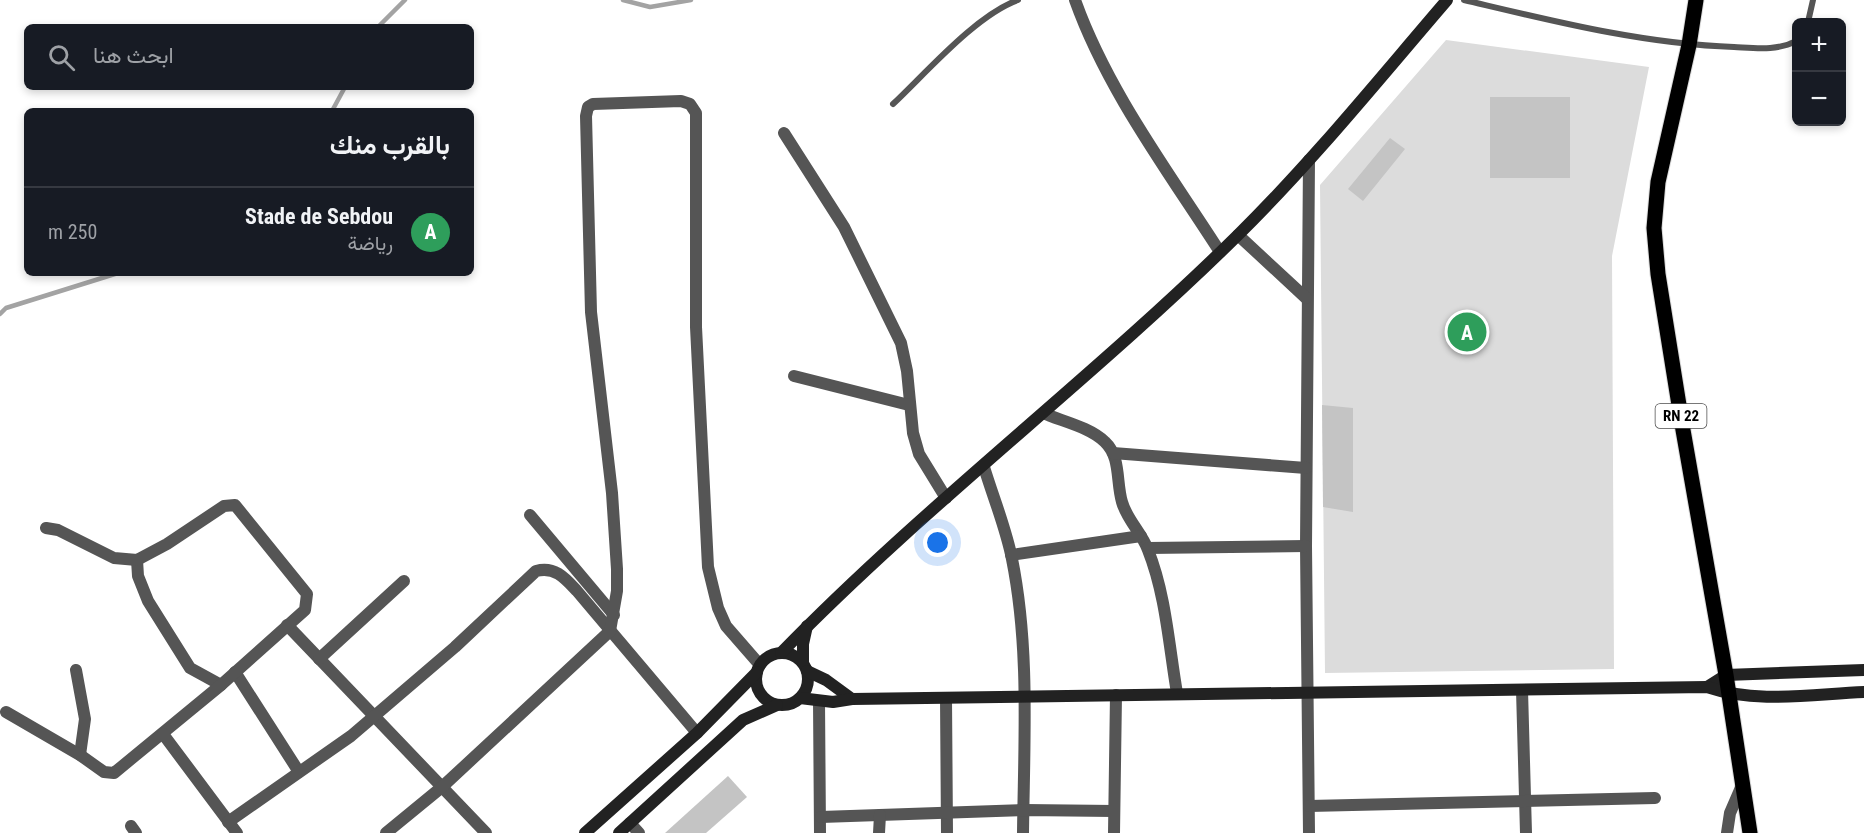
<!DOCTYPE html>
<html lang="ar">
<meta charset="utf-8">
<style>
:root{--surface:#171b24;--page:#242831;--text:#f1f3f6;--muted:#9ea1a6;--line:#363941;--accent:#7c3aed}
body{margin:0;font-family:"Roboto Condensed",Vazirmatn,sans-serif;background:var(--page);color:var(--text);direction:rtl}
.controls{position:absolute;right:18px;top:18px;display:grid;overflow:hidden;border-radius:9px;box-shadow:0 3px 9px #0003}
.controls button{width:54px;height:54px;display:grid;place-items:center;padding:0;border:0;border-bottom:2px solid var(--line);background:var(--surface);color:var(--text);font:30px sans-serif}
.you{position:absolute;left:938px;top:543px;width:21px;height:21px;margin:-15px;border:4px solid #fff;border-radius:50%;background:#1a73e8;box-shadow:0 0 0 9px #1a73e833}
.badge{display:grid;place-items:center;width:39px;height:39px;border-radius:50%;background:var(--accent);color:#fff;font-size:20px;font-weight:700}
.pin{position:absolute;translate:-50% -50%;border:3px solid #fff;box-shadow:0 2px 6px #0006}
.list{margin:0;padding:0;list-style:none}
h2{display:flex;justify-content:space-between;align-items:center;height:78px;margin:0;padding:0 24px;font-size:26px}
h2 small{font-size:20px;font-weight:400;color:var(--muted)}
.list li{display:grid;grid-template-columns:39px 1fr auto;gap:18px;align-items:center;box-sizing:border-box;height:90px;padding:0 24px;border-top:2px solid var(--line)}
.list b{display:block;font-size:22px;white-space:nowrap}
.list p{margin:0;font-size:20px;white-space:nowrap;color:var(--muted)}
.list em{font-size:20px;font-style:normal;color:var(--muted)}
.icon{flex:none;width:33px;height:33px;fill:none;stroke:currentColor;stroke-width:2;stroke-linecap:round;stroke-linejoin:round}
.map{position:relative;flex:none;width:1864px;height:833px;overflow:hidden;direction:ltr}
.search{position:absolute;background:var(--surface);box-shadow:0 3px 9px #0003;left:24px;top:24px;width:450px;height:66px;display:flex;align-items:center;gap:15px;box-sizing:border-box;padding:0 21px;border-radius:9px;color:var(--muted);font-size:22px}
.panel{position:absolute;background:var(--surface);box-shadow:0 3px 9px #0003;left:24px;top:108px;width:450px;height:168px;border-radius:9px;direction:rtl}
.map>svg:first-child{display:block}
</style>
<div class="map">
<svg width="1864" height="833" viewBox="0 0 1864 833">
<rect width="100%" height="100%" fill="#fff"/>
<polygon fill="#dcdcdc" points="1446,40 1649,67 1612,256 1614,669 1325,673 1320,185"/>
<g fill="none" stroke-linecap="round" stroke-linejoin="round">
<g stroke="#a3a3a3" stroke-width="4.5">
<polyline points="623,0 650,7 691,0"/>
<polyline points="378,27 405,0"/>
<polyline points="332,111 345,87"/>
<polyline points="0,314 6,308 118,273"/>
</g>
</g>
<g fill="#c4c4c4">
<rect x="1490" y="97" width="80" height="81"/>
<polygon points="1390,138 1405,149 1363,201 1348,189"/>
<polygon points="1322,405 1353,408 1353,512 1323,507"/>
<polygon points="728,776 747,797 706,833 665,833"/>
</g>
<g fill="none" stroke-linecap="round" stroke-linejoin="round">
<defs>
<polyline id="primary" points="1696,0 1689,45 1658,182 1654,228 1658,274 1683,430 1726,675 1750,833"/>
</defs>
<use href="#primary" stroke="#dbdbdb" stroke-width="17"/>
<g stroke="#555" stroke-width="6">
<path d="M1464 0C1553 21 1643 44 1734 47 1755 48 1778 51 1796 41"/>
<polyline points="1808,22 1813,0"/>
<path d="M893 104C926 73 976 15 1018 0"/>
</g>
<g stroke="#555" stroke-width="12">
<path d="M1075 0C1107 90 1168 171 1220 252"/>
<polyline points="784,133 844,227 901,343 907,371 913,433 919,454 946,498"/>
<polyline points="1309,160 1306,546 1309,833"/>
<polyline points="1238,235 1306,298"/>
<polyline points="794,376 909,405"/>
<path d="M1043 413C1061 421 1090 427 1105 442 1121 457 1116 482 1122 502 1127 520 1142 533 1148 550 1166 595 1169 647 1177 693"/>
<polyline points="1113,453 1306,468"/>
<path d="M984 467C993 497 1006 528 1012 559 1030 648 1024 742 1023 833"/>
<polyline points="530,515 614,615"/>
<polyline points="1148,548 1306,546"/>
<polyline points="1011,555 1141,536"/>
<polyline points="137,560 138,576 148,601 190,668 221,685"/>
<polyline points="287,625 486,833"/>
<polyline points="319,659 404,581"/>
<polyline points="76,670 85,719 80,755"/>
<polyline points="235,672 299,772"/>
<polyline points="1522,690 1526,833"/>
<polyline points="946,698 947,833"/>
<polyline points="819,701 820,833"/>
<polyline points="6,712 80,755 104,772 114,773 221,685 305,610 307,594 235,505 224,506 167,544 137,560 114,558 58,530 46,528"/>
<polyline points="163,734 237,833"/>
<polyline points="1309,806 1655,798"/>
<polyline points="821,817 1024,810 1114,811"/>
<path d="M228 822 351 736 455 647 536 571C555 566 565 578 577 591L697 733"/>
<polyline points="630,823 639,833"/>
<polyline points="131,826 136,833"/>
<polyline points="386,833 442,787 610,631 617,591 617,569 612,493 591,312 586,116 588,107 593,104 681,101 690,104 696,113 696,327 708,567 718,608 726,626 760,665"/>
<polyline points="879,833 880,815"/>
<polyline points="1114,833 1116,695"/>
<polyline points="1727,833 1730,813 1743,783"/>
</g>
<g stroke="#222" stroke-width="12">
<circle cx="782" cy="679" r="26"/>
<path d="M781 653C925 505 1091 380 1238 235 1313 161 1379 79 1447 0"/>
<polyline points="803,663 803,644 807,626"/>
<polyline points="807,671 826,680 852,699"/>
<polyline points="1707,687 1726,675 1864,670"/>
<path d="M800 698 833 702 852 699 1707 687C1757 704 1812 694 1864 692"/>
<polyline points="585,833 697,733 757,672"/>
<polyline points="619,833 743,720 777,705"/>
</g>
<use href="#primary" stroke="#000" stroke-width="15"/>
</g>
<g text-anchor="middle" stroke-width="4.5" stroke-linejoin="round" paint-order="stroke">
<rect fill="#fff" stroke="#4c4c4c" stroke-width="1.5" x="1655.5" y="404" width="51" height="24" rx="4.5"/>
<g font-size="15" font-weight="bold" fill="#000">
<text x="1681" y="421">RN 22</text>
</g>
</g>
</svg>
<div class="controls">
<button>+</button>
<button>−</button>
</div>
<div class="you"></div>
<div class="pin badge" style="left:1467px;top:332px;background:#2e9e5b">A</div>
<div class="search"><svg class="icon" aria-label="search" viewBox="0 0 24 24"><circle cx="10" cy="10" r="6"/><path d="M15 15l6 6"/></svg>ابحث هنا</div>
<section class="panel">
<h2>بالقرب منك<small></small></h2>
<ul class="list">
<li><span class="badge" style="background:#2e9e5b">A</span><div><b>Stade de Sebdou</b><p>رياضة</p></div><em>250 m</em></li>
</ul>
</section>
</div>
